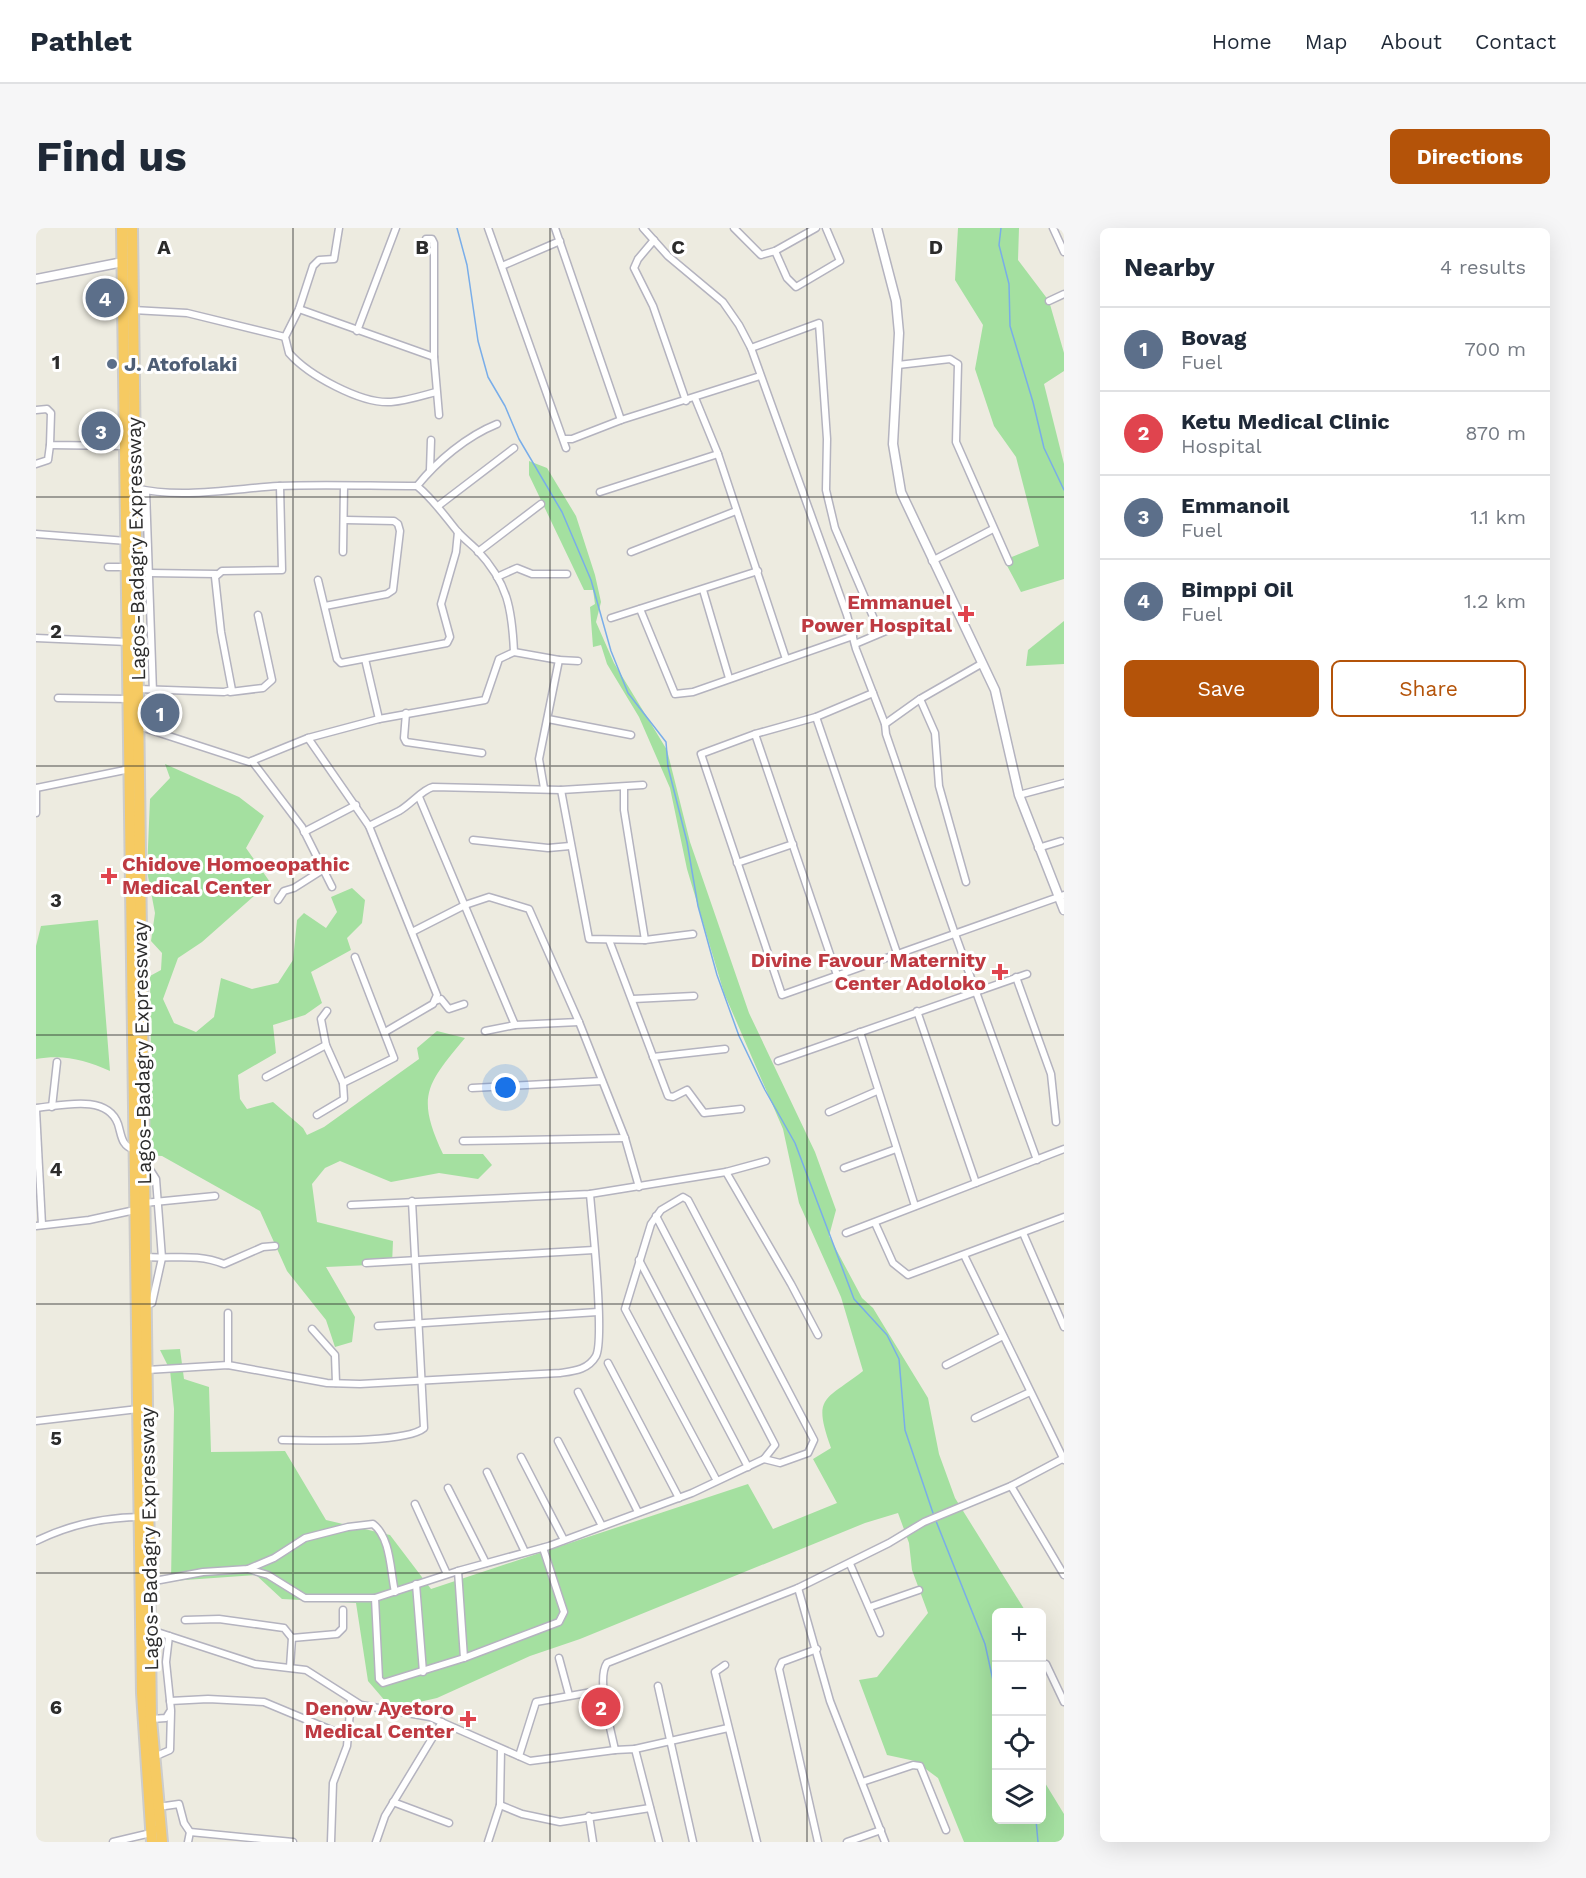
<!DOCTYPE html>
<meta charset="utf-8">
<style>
:root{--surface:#fff;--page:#f6f6f7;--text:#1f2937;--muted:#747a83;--line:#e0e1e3;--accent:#b45309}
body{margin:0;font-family:"Work Sans",sans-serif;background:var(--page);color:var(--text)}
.controls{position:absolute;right:18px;bottom:18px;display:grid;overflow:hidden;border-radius:9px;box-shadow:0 6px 24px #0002}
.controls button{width:54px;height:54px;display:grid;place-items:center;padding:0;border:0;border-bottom:2px solid var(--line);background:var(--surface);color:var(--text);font:30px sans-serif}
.you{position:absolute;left:470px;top:860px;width:21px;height:21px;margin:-15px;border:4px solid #fff;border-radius:50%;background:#1a73e8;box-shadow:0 0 0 9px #1a73e833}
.badge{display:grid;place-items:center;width:39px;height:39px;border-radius:50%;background:var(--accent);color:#fff;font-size:20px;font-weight:700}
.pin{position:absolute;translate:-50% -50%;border:3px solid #fff;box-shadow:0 2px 6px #0006}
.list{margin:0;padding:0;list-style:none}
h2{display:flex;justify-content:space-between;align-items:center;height:78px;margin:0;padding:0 24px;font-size:26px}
h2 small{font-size:20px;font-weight:400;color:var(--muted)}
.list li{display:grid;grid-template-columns:39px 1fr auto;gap:18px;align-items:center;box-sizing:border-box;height:84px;padding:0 24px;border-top:2px solid var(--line)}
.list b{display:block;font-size:22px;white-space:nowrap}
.list p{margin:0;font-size:20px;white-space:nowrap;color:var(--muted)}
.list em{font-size:20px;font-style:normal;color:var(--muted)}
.actions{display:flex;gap:12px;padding:18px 24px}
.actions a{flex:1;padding:14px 0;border:2px solid var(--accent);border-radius:9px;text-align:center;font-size:21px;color:var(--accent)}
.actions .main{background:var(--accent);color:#fff}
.icon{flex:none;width:33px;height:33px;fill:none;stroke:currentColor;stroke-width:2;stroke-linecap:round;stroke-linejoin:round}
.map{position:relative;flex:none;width:1028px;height:1614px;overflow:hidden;border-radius:9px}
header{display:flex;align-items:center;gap:36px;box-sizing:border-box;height:84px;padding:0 30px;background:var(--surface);border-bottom:2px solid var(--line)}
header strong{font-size:28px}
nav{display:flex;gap:33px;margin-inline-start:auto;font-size:21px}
.intro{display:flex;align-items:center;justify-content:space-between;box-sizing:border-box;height:144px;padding:0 36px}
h1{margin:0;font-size:42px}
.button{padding:15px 27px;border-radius:9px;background:var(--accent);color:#fff;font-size:21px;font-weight:700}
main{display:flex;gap:36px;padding:0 36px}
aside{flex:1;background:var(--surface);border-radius:9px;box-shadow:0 6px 24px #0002}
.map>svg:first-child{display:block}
</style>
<header>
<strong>Pathlet</strong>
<nav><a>Home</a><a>Map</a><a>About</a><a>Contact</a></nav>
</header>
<div class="intro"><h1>Find us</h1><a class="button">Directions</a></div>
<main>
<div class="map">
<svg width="1028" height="1614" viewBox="0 0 1028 1614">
<rect width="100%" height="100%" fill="#edebe0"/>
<g fill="#a4e0a0">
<polygon points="922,0 983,0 982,32 1013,73 1028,125 1028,143 1008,156 1028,236 1028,351 985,364 968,332 1003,318 980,229 958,198 939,141 947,97 919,52"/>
<path d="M493 233 511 240 540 288 559 347 565 374 560 394 578 435 631 522 654 614 713 785 779 924 800 982 793 1008 826 1070 837 1080 892 1170 903 1226 919 1270 990 1384H960V1592H1005L1006 1550 1028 1586V1614H928L902 1550 879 1533 851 1527 823 1452 841 1449 892 1385 876 1342 873 1315 862 1285 829 1295 544 1411 494 1428 401 1470 379 1475 350 1474 332 1453 320 1375 246 1371 220 1347 135 1353 138 1181 134 1142 124 1122 144 1121 148 1151 173 1159 175 1224 249 1223 290 1292 354 1307 395 1361 712 1256 737 1301 801 1275 777 1231 795 1220C776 1167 789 1173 827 1143L805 1069 763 975 747 901 688 765 651 641 634 560 603 489 571 436 565 417 557 419 554 379 559 376 557 362H548L493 247Z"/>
<polygon points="1028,393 1028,436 990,438 992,422"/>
<path d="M129 536 203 569 228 588 210 620 234 654 166 714 142 730 127 771 138 795 160 804 178 789 185 750 216 761 242 755 257 732 261 692 268 685 290 700 301 684 295 669 316 660 329 672 326 695 311 710 315 722 275 744 286 775 269 787 237 797 240 825 202 847 204 871 211 881 237 874 267 900 271 907 288 899 383 831 381 820 401 803 429 810C390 857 380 868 407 926H447L456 937 442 951 403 945 355 954 304 933 289 940 276 956 281 994 357 1013 356 1036 290 1039 319 1089 316 1114 299 1119 290 1092 251 1043 224 983 126 928 107 927 115 835 114 748 125 742 126 725 115 713 119 685 111 643 114 571 134 550Z"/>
<path d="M62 692 74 843C49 832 28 826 0 831V718L5 698Z"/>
</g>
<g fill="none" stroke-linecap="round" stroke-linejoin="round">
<g stroke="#79ade9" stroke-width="1.5">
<polyline points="421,0 431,37 442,113 452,149 469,178 483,211 526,284 555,352 575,423 592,465 630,514 632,539 651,614 662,678 681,747 703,808 729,862 759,915 818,1071 851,1107 863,1131 869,1202 898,1288"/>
<polyline points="965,0 963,17 973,56 974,98 997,174 1008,220 1028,262"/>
<polyline points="900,1293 949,1416 960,1466"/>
<polyline points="1000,1592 1002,1614"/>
</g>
<defs>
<g id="street">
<path d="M303 0 298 31 283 32 277 38 263 81 249 109 253 125C272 147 325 176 355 174 370 173 385 168 400 164"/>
<polyline points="452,0 530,220"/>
<polyline points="519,0 585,192"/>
<polyline points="607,0 632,28 687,74 703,97 715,120 811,387 820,421 849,496 850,506 919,706 1001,932"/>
<polyline points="698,0 725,27 739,23 780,0"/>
<polyline points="1017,0 1028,24"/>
<polyline points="390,11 396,11 398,15 398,129 403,187"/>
<polyline points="618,12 602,31 598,40 617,78 650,173"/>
<polyline points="739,23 751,50 760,59 804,33 790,0"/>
<polyline points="466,38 524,13"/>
<polyline points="1013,73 1028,66"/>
<polyline points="263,81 398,129"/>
<polyline points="97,82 151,85 249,109"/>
<polyline points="321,103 360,0"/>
<polyline points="715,120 783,95 791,211 790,262 799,300 844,405"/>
<polyline points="862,137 914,131 922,136 920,214 973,334"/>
<polyline points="659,170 682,226 750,431"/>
<polyline points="0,182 11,181 15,185 14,217 89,218"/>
<polyline points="528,211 536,211 585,192 724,148"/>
<polyline points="0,236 12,232 14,217"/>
<polyline points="394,242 395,212"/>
<path d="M381 258C401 233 431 208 461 196"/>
<path d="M99 260C144 271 196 261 242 258 288 256 334 258 381 258 397 271 408 287 421 303 427 310 435 316 441 322 472 355 476 381 478 424L463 431 449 472 343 491 272 510 213 534 102 498"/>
<polyline points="110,263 117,464"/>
<polyline points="564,264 682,226"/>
<polyline points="402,278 478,220"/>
<polyline points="0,306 91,313"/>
<polyline points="307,324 308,258"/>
<polyline points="442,324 505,276"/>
<polyline points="595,324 700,283"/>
<polyline points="896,333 957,301"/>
<polyline points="72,339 91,339"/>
<polyline points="114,345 180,346"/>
<polyline points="461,349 481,340 496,346 531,346"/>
<polyline points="282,352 301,431 305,435 411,415 414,409 405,376 420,324 422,304"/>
<polyline points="667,362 693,450"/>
<polyline points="289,378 351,366 357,362 364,303 362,296 358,293 310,292"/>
<polyline points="604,381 639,466 657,464 817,408"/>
<polyline points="575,390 722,343"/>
<polyline points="0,410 92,414"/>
<polyline points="819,416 864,397"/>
<polyline points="478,424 523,432 503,531 508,560"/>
<polyline points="329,431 343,491"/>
<polyline points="523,432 542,433"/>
<polyline points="102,461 188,464 196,462 185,404 179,349 186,343 246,342 244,258"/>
<polyline points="194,464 227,460 236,452 222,387"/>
<polyline points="837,465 780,489 719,506 665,526 746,767 1028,667"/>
<polyline points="22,470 93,471"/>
<polyline points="884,471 899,505 903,558 930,654"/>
<polyline points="370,485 368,510 370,514 446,525"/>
<polyline points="780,489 861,725"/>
<polyline points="512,491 595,507"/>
<polyline points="849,496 884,471 945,436"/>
<polyline points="719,506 801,747"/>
<polyline points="272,510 333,598 401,767 397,776 349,804"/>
<polyline points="216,533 266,599 296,659"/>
<polyline points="588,559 588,582 609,712"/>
<polyline points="0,560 94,541"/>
<polyline points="525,562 553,711 609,712 657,706"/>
<polyline points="983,567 1028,555"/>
<polyline points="383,569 479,797 543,794"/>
<polyline points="0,585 0,560"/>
<path d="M333 598C343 593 353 588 363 583 374 577 387 561 397 559L525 562 607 557"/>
<polyline points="268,604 320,577"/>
<polyline points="437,612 512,620 534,618"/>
<polyline points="1002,620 1025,613"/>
<polyline points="701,635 757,616"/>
<polyline points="242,672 248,663 258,660 288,641"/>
<polyline points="376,704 429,677 453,669 493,681 543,794 589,910 603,959"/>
<polyline points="573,712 632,868 637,869 651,862 668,885 705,881"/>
<polyline points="980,749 1015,846 1020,894"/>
<polyline points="597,771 658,768"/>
<polyline points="399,773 405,771 413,781 428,776"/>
<polyline points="291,783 285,791 290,817 307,855 358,830 319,729"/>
<polyline points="881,783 940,955"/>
<polyline points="449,803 479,797"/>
<polyline points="824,804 879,978"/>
<polyline points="617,829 689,821"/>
<polyline points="742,833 991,746"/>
<polyline points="230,849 290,817"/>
<polyline points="436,860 566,853"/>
<polyline points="16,879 21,834"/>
<path d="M0 880C24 878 71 865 82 896 86 909 85 917 98 922"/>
<polyline points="0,882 6,997"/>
<polyline points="793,884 841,863"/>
<polyline points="281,887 308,871 307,855"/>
<polyline points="427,913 589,910"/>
<polyline points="107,936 111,937 120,951 126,1030 116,1075 110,1078"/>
<polyline points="808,940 860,921"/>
<polyline points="690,944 755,1056 782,1107"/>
<polyline points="108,975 179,968"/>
<polyline points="315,977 554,966 690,944 730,933"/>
<polyline points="620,988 739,1217 728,1231"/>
<polyline points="839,995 857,1035 872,1047 1028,989"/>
<polyline points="0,998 53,992 99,982"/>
<polyline points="810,1005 1028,921"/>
<polyline points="987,1005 1028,1099"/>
<polyline points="928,1027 1028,1232"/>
<path d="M109 1029C137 1031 161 1025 188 1036L227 1019 239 1018"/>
<polyline points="603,1032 712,1239"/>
<polyline points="330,1035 558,1022"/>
<polyline points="192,1085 192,1137"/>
<polyline points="342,1098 562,1084"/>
<polyline points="276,1101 299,1127 300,1155"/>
<polyline points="572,1135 643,1270"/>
<polyline points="910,1137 967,1108"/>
<path d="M111 1142 192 1137 291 1155 324 1156 524 1145C538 1143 552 1142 560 1128 569 1110 556 992 554 966"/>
<polyline points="542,1164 602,1284"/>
<polyline points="939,1190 994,1164"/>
<polyline points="0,1193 102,1181"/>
<path d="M246 1212C273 1212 369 1216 388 1200L376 973"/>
<polyline points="522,1213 566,1298"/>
<polyline points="485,1229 528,1312"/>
<polyline points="451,1244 489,1324"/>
<polyline points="975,1258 1028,1347"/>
<polyline points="412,1260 450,1335"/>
<polyline points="379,1276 411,1346"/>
<path d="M0 1313C35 1296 68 1289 107 1289"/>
<polyline points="814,1336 844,1405"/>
<polyline points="212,1341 232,1347 269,1370 339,1370 422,1343 513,1318 656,1265 728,1231 744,1235 772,1225 778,1212 652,972 647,969 625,982 615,996 589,1081 681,1253"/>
<polyline points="422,1343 428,1430"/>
<path d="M114 1350 124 1352 167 1344 212 1341 238 1330 269 1310 312 1299 337 1296C355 1310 354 1342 359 1364"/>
<polyline points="380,1356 387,1444"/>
<polyline points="762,1360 794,1473 849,1614"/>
<polyline points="339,1370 343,1451 347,1455 428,1430 523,1394 528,1384 507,1320"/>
<polyline points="834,1379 883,1362"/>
<polyline points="149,1392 183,1391 248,1400 256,1410 301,1406 307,1400 307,1382"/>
<polyline points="115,1402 219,1436 270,1442 325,1477 394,1489 494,1533 579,1522"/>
<polyline points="781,1421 746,1434 743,1441 782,1614"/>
<polyline points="523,1430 533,1467"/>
<polyline points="1010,1436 1028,1474"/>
<polyline points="689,1437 679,1444 721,1614"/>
<polyline points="254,1439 256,1410"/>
<polyline points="622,1458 657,1614"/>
<polyline points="134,1473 172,1471 228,1474 312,1509"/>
<polyline points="115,1491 130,1490 135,1482 130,1434 133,1408"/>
<polyline points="599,1521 692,1500"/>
<polyline points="483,1528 500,1474 567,1462"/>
<polyline points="118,1529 134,1522 135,1484"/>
<polyline points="826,1554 877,1537 884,1538 910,1602"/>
<polyline points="357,1574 413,1595"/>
<polyline points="464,1577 486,1586 524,1594 614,1580"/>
<polyline points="122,1579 143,1576 148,1595 154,1604 257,1614"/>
<polyline points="553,1588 557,1614"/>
<polyline points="77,1614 115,1605"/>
<polyline points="152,1614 154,1604"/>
<polyline points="295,1614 297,1555 311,1518 315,1472"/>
<polyline points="340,1614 349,1588 406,1494"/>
<polyline points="452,1614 464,1577 465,1521"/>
<path d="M623 1614 599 1521 579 1522C575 1502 560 1451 571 1435L762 1360 853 1315 888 1294 975 1258 1028 1230"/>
<polyline points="811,1614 845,1602"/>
</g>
<g id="secondary">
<polyline points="841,0 860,73 863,105 857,216 865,264 959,462 983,567 1028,682"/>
<polyline points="0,51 87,34"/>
</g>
<g id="highway">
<polyline points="86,0 106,1465 116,1614"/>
<polyline points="96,0 115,1491 126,1614"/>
</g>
</defs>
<use href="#street" stroke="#b4b3bf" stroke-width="9"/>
<use href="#secondary" stroke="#b4b3bf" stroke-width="11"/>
<use href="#highway" stroke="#ccc" stroke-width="14"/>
<use href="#street" stroke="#fff" stroke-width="6"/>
<use href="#secondary" stroke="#fff" stroke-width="8"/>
<use href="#highway" stroke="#f6ca62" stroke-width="10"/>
</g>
<path fill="none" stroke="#2c2c2c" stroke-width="1.5" stroke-opacity="0.55" d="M257 0V1614M514 0V1614M771 0V1614M0 269H1028M0 538H1028M0 807H1028M0 1076H1028M0 1345H1028"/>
<circle fill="#5c6f8a" stroke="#fff" stroke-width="2" cx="76" cy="136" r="6"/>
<g fill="#e0444e" stroke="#fff" stroke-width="2">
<path d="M927 377h6v6h6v6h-6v6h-6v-6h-6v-6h6z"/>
<path d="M70 639h6v6h6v6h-6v6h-6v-6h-6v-6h6z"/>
<path d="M961 735h6v6h6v6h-6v6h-6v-6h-6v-6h6z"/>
<path d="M429 1482h6v6h6v6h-6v6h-6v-6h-6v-6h6z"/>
</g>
<g text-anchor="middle" stroke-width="6" stroke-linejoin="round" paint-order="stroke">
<g font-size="20" font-weight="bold" fill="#4e5e75" stroke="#fff" text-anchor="start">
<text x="88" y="143">J. Atofolaki</text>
</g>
<g font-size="20" fill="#2c2c2c" stroke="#fff">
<text transform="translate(100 321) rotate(-91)" y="7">Lagos-Badagry Expressway</text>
<text transform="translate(106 825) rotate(-91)" y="7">Lagos-Badagry Expressway</text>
<text transform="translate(113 1311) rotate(-91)" y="7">Lagos-Badagry Expressway</text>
</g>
<g font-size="20" font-weight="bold" fill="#be3a42" stroke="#fff" text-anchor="end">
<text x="916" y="381">Emmanuel<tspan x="916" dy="23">Power Hospital</tspan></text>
<text x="86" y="643" text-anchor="start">Chidove Homoeopathic<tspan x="86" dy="23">Medical Center</tspan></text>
<text x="950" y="739">Divine Favour Maternity<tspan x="950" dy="23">Center Adoloko</tspan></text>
<text x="418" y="1487">Denow Ayetoro<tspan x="418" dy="23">Medical Center</tspan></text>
</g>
</g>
<g font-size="20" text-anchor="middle" font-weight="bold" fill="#2c2c2c" stroke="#fff" stroke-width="6" stroke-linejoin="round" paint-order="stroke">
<text x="128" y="26">A</text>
<text x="386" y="26">B</text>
<text x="642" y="26">C</text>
<text x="900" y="26">D</text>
<text x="20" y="141">1</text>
<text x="20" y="410">2</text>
<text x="20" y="679">3</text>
<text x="20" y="948">4</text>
<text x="20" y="1217">5</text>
<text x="20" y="1486">6</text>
</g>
</svg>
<div class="controls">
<button>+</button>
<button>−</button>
<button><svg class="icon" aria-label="locate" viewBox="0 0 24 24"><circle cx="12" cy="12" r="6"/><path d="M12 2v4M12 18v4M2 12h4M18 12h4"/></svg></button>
<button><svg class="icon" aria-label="layers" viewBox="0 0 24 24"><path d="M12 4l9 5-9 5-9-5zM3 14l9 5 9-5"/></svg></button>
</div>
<div class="you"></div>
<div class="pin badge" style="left:124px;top:485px;background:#5c6f8a">1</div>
<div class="pin badge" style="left:565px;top:1479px;background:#e0444e">2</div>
<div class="pin badge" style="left:65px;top:203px;background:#5c6f8a">3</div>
<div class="pin badge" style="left:69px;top:70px;background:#5c6f8a">4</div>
</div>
<aside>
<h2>Nearby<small>4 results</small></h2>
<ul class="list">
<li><span class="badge" style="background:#5c6f8a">1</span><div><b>Bovag</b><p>Fuel</p></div><em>700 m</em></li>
<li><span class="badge" style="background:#e0444e">2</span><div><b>Ketu Medical Clinic</b><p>Hospital</p></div><em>870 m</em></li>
<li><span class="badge" style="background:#5c6f8a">3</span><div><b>Emmanoil</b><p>Fuel</p></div><em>1.1 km</em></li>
<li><span class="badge" style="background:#5c6f8a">4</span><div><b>Bimppi Oil</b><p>Fuel</p></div><em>1.2 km</em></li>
</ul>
<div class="actions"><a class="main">Save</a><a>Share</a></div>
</aside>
</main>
